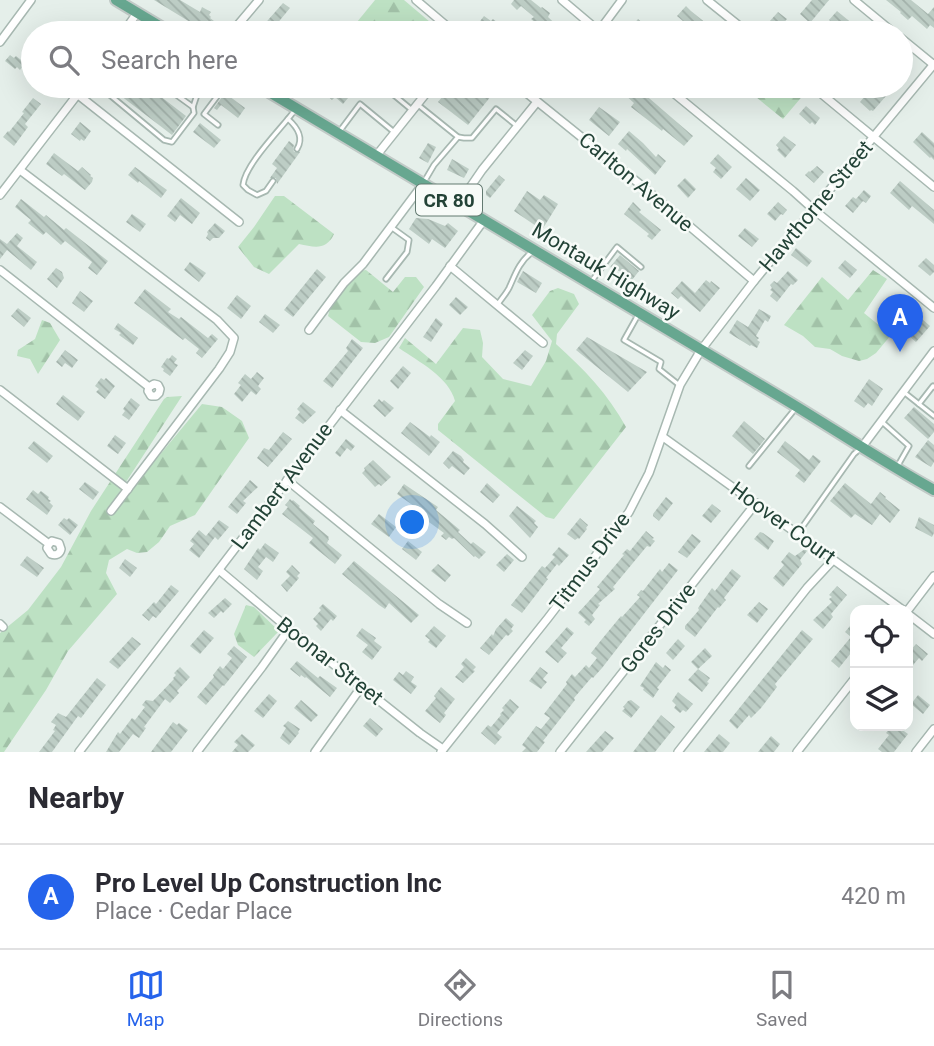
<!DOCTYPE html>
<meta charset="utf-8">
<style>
:root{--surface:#fff;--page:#f7f7f7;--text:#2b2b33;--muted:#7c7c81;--line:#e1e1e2;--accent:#2563eb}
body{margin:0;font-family:Roboto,sans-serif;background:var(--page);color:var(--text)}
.controls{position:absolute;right:21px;bottom:21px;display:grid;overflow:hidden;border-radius:14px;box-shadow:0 7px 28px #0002}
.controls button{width:63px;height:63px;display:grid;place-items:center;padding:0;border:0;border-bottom:2px solid var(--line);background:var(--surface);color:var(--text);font:35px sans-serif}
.you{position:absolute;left:413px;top:523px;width:24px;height:24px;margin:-18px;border:5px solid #fff;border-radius:50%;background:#1a73e8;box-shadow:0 0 0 10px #1a73e833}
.badge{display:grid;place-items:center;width:46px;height:46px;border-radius:50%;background:var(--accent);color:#fff;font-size:23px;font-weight:700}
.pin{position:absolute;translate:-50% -58px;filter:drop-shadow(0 2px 4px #0008)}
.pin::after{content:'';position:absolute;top:37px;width:24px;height:21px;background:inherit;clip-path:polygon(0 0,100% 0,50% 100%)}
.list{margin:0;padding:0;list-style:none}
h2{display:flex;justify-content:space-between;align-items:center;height:91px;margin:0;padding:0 28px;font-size:30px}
h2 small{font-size:23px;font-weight:400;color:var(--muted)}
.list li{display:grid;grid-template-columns:46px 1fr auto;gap:21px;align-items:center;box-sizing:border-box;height:105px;padding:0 28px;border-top:2px solid var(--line)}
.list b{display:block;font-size:26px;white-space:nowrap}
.list p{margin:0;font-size:23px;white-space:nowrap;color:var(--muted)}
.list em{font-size:23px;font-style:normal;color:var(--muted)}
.icon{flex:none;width:38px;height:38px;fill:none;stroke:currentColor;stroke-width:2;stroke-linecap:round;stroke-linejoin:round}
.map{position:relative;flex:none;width:934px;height:752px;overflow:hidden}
.search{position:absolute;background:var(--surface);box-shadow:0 7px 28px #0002;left:21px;right:21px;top:21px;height:77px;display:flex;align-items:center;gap:18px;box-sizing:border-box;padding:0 24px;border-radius:38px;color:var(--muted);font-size:26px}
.sheet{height:196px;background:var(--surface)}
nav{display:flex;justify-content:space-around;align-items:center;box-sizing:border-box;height:98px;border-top:2px solid var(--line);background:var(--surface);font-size:19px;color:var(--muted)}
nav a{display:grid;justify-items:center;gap:4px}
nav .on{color:var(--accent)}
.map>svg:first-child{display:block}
</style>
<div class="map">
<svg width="934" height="752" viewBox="0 0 934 752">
<defs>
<pattern id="forest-firs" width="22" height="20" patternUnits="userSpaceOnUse" patternTransform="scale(1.75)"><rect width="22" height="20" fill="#bde1c3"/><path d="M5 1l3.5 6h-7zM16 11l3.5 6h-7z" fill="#a2c2a8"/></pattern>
<pattern id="building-back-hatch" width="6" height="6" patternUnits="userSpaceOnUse" patternTransform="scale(1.75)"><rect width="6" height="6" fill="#bdcdc5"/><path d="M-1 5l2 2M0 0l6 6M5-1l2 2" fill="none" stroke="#a2b1aa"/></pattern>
</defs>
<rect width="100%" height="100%" fill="#e5efea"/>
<g fill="url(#forest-firs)">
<polygon points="375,0 404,0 443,33 348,33"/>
<polygon points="763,86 797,86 805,93 783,119 756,97"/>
<path d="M275 196H284L334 234C326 251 314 247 299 244L269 274 254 267 238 247 254 227Z"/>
<polygon points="366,270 393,292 405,277 416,277 424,287 389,337 375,343 361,342 328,316 330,308 359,271"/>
<polygon points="873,270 887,279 864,313 891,335 876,353 867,359 859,361 842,356 830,349 815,347 803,336 784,325 822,277 848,300"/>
<path d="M558 288 574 294 579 304 557 334 556 344C584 369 608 394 626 427L554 519 546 517 438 430V424L455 401C449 377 419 362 399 348L405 338 436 364 463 328 480 330 483 343 482 357 503 379 531 386 546 361 552 341 532 315 550 291Z"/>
<polygon points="42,320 50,323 60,340 38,374 30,359 17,356 18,350 35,339"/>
<polygon points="182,396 111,505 129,492 202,404 222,407 242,421 249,438 195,515 170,526 159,542 147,552 137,553 127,549 109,560 106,573 117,594 68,651 46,690 4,752 0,752 0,633 28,610 61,567 91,511 164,399 167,397"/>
<polygon points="246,605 254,607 279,631 254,657 238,645 234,634"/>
</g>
<g fill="url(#building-back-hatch)">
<polygon points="154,0 180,0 200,12 202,7 211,12 209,15 211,17 210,18 218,24 213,33 208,33"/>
<polygon points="514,0 531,0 541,8 542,7 550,13 548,17 565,33 547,33 531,19 534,17 521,6 517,10 511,4"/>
<polygon points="812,0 829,0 810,23 800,14"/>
<polygon points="886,0 911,0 928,14 934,7 934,28 930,25 927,29 912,16 908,20 900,13 901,12"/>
<polygon points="283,3 290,8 276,25 285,33 266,33 261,28"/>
<polygon points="686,6 691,11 718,33 697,33 677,16"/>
<polygon points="837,11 854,25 847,33 829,20"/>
<polygon points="778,12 787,19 777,30 769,22"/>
<polygon points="484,16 491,21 493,19 511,33 487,33 477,25"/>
<polygon points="638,19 654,33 636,33 630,29"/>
<polygon points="10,55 14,58 16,56 25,63 20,70 17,67 15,69 5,61"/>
<polygon points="108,86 147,86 186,116 172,135"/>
<polygon points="328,86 358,86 343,104 335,97 332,100 323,92"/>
<polygon points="451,86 478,86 491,96 468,125 438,102"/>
<polygon points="617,86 635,86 693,136 684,146 663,129 662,131 631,107 634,103 624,94 622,98 613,90"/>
<polygon points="878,89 886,96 873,111 871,110 870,111 860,102 869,91 873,95"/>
<polygon points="225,93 245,108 238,118 221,105 217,110 214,108"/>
<polygon points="33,98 41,104 25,124 28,127 14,146 3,137 8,131 9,132 24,113 22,112"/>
<polygon points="806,106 820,118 815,125 812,122 810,124 799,114"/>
<polygon points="599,107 620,122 609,136 589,120"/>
<polygon points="80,122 91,131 84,141 81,139 80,141 71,134"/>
<polygon points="200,123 221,140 214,148 193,132"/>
<polygon points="629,131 643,143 656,157 658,154 666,161 655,175 627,149 626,151 618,144"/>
<polygon points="922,132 934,143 934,160 931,157 930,158 913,142"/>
<polygon points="784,136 796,145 785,158 777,150 779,148 776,145"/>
<polygon points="289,141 294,145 293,149 294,152 300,152 277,184 276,178 270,178 277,168 272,164"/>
<polygon points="428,143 436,147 428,163 419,158"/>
<polygon points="54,153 78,171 82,167 91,175 90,176 93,178 92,182 85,190 64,174 62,176 46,164"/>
<polygon points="718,154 732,167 721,179 713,172 716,168 710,163"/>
<polygon points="452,159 469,169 464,178 447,170"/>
<polygon points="817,166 824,172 814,183 805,175 809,171 810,172"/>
<polygon points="135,167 167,190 161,198 139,181 138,183 128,175"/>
<polygon points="499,175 505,180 490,198 486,195 486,191"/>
<polygon points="685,178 696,189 688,198 677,186"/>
<polygon points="746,178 760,190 750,201 736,189"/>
<polygon points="900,181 934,210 934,224 912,206 909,210 890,193"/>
<polygon points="864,190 871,196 866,203 863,201 853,213 845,206 853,197 856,199"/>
<polygon points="527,191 540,200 544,195 558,204 542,230 514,211"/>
<polygon points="181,198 200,213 192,224 180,215 175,222 167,216"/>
<polygon points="21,199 44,217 46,215 64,230 66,228 108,261 97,275 88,268 92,262 65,241 61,245 46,232 43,235 28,223 31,220 15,207"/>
<polygon points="633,202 641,210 639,212 661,230 652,240 647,236 649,234 624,214"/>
<polygon points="778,202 787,210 783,215 781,214 775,221 767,214"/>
<polygon points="132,214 146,224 140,232 126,222"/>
<polygon points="416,218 428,219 445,226 448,223 458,231 445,248 432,239 429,244 409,229"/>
<polygon points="215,223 225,231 219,238 213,238 210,241 206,238 208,234 207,232"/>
<polygon points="745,228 759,239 752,247 738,236"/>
<polygon points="17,233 23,238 17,246 37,262 31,270 7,250 0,259 0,239 7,244"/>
<polygon points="796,248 812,261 807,267 791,255"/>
<polygon points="620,255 639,271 632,280 624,273 610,267"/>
<polygon points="926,258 934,265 934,272 930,276 918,266"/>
<polygon points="845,260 857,270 850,278 838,268"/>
<polygon points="190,262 206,273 199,282 184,270"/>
<polygon points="56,268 62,272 64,278 57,288 47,279"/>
<polygon points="317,269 326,277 293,317 284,310"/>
<polygon points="523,271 542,283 536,293 517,282"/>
<polygon points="788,271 798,280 793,285 791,284 777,302 770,296 773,292 770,290 772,288 770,285 774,281 777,283"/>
<polygon points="706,280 710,283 711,281 720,288 700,312 681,296 678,299 671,293 682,281 695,293"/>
<polygon points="145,289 171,309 168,312 179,319 181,317 208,338 212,334 218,339 202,358 196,353 199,349 185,338 183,340 134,303"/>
<polygon points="80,291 93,301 84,312 72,303"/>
<polygon points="237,295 251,306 241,319 227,308"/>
<polygon points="889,296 901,306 894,314 882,304"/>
<polygon points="456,297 468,307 460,315 449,305"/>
<polygon points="18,308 31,318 24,327 11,316"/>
<polygon points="759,309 771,316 768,322 765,320 756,336 759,338 757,340 760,342 757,348 751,345 750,346 729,333 737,320 748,327"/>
<polygon points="265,314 280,325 273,333 259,322"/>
<polygon points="436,318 443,324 431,342 423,337"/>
<polygon points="915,318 919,322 921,318 930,326 916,342 908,335 911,329 908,326"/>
<polygon points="118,323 138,338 133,345 119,335 121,333 114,329"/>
<polygon points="587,337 647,372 628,392 576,350"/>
<polygon points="352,339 363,348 332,388 323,381 348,351 346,348"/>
<polygon points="65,350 78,360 72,368 65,363 62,367 56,362"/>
<polygon points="525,350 533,356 522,370 513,363"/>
<polygon points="172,355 177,359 174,363 178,365 170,376 163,371 164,369 161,367 167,358 169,359"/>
<polygon points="403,366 411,373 398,389 390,381"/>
<polygon points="257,372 264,378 258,386 261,389 256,395 251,391 242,402 234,394 241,385 238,383 245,374 251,379"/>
<polygon points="101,378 104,380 106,378 115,386 105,399 96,392 99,389 95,386"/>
<polygon points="869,379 883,389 872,406 868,403 864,408 854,401"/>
<polygon points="63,395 85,412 78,421 56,404"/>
<polygon points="131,398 140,405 129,420 122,415 125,411 123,409"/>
<polygon points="379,399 382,402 384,400 394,408 385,417 373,406"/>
<polygon points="303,402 316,412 303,424 295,418 300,412 297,409"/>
<polygon points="914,407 934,424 934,432 928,439 904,418"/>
<polygon points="744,421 765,439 753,454 732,436"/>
<polygon points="410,422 430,437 431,435 440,442 429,456 401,433"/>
<polygon points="283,432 292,439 268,467 257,458 264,448 269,450"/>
<polygon points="115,435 126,443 118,454 107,446"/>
<polygon points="346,439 355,446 351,451 347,448 340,457 335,453"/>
<polygon points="928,440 934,445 934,462 931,467 915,457"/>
<polygon points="34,441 53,456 47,463 28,448"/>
<polygon points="785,441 809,460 813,455 821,461 804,483 795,476 800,470 777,452"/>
<polygon points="453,451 461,456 464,460 463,462 470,468 464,475 452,466 449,469 443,463"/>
<polygon points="373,460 391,477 381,486 379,484 375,487 362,473 365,470 364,468"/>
<polygon points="250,480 258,487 243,501 246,503 237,514 228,507"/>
<polygon points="85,482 99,492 93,500 79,489"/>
<polygon points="487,483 500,495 493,503 480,492"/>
<polygon points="845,483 871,504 880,492 886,497 885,498 900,510 890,523 880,514 872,525 855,514 851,518 830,501"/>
<polygon points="404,484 438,507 436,510 460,530 458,532 471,544 473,542 486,552 479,559 475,556 474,557 454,538 452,539 449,537 446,540 441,536 444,533 418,514 421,511 397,494"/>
<polygon points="33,490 38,494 41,491 49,497 48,499 51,501 49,502 53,506 47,515 26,499"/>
<polygon points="666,497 673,503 659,521 653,516 653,514"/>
<polygon points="290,499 292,501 293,500 300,506 299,507 302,510 315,521 313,524 329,537 328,538 329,539 327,543 342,555 335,564 309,543 313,538 282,514 288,507 285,505"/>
<polygon points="712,504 721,511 711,523 702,516"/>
<polygon points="517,506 536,521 534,523 538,527 530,538 509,516"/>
<polygon points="379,514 396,527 389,537 371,524"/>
<polygon points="919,517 934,525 934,533 932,537 915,528"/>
<polygon points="64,518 67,520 69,518 78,525 70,535 58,525"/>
<polygon points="580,518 588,525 586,528 587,529 579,539 578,538 575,540 567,534"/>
<polygon points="219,520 229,527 218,540 215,537 199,558 189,550 194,544 190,541 199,530 206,536"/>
<polygon points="646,531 654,538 652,539 655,541 650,547 647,546 613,587 615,589 598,604 600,605 592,615 595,619 589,626 584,622 586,620 578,613 600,589 597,587 624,555 622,554 627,549 630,551"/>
<polygon points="760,532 763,533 774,541 768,550 754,539"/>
<polygon points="692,534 701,541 687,558 678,552"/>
<polygon points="408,541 422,552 416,560 402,549"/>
<polygon points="265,543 279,553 273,562 266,557 258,567 263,571 257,580 244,569 258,548 260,550"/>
<polygon points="559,547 569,555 559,566 557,564 546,578 548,579 522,613 511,605 542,566 545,568 555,557 552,555"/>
<polygon points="805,549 807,551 800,560 802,564 783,587 773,578 784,565 781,562 789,552 795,556"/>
<polygon points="507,554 514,560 504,572 496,565"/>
<polygon points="27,556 44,568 37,577 20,565"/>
<polygon points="125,559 137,568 130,577 119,568"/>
<polygon points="354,561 419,615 411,623 389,603 385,609 379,605 342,574"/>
<polygon points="669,563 678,570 602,668 593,678 592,677 574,698 575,700 543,741 545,742 537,752 522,752 526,748 522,745 536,726 541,729 550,718 544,714 567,684 566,682 572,674 575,677 586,665 589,668 597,658 591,653 602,639 621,616 622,617 640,597 637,595 641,590 643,591 660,569 662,572"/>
<polygon points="438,564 451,575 445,582 431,571"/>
<polygon points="292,565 300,573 297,576 299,578 287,592 281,585 290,576 286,572"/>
<polygon points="732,569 741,576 724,598 726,600 719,608 718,607 695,637 685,629 685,626 699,610 698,608 712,588 715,591"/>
<polygon points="171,585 179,591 156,618 153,616 149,621 142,615 154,602 156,604"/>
<polygon points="837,586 847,595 831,614 833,617 823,629 813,620 832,602 829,599 832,597 829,595"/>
<polygon points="225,598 232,604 223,613 221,611 214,618 208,613"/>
<polygon points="759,602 768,609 757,623 747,615"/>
<polygon points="323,604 337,616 333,621 331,619 321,631 316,626 318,624 313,619 321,610 319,608"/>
<polygon points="506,618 514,625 511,629 513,631 508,636 506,635 489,655 480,648 492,634 493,636 496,629"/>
<polygon points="855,620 855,648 839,668 831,661 851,637 845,632"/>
<polygon points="434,626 446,636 436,648 428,642 430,640 425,636"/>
<polygon points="567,627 574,633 561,648 567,653 558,663 545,652"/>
<polygon points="362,628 376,638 374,641 382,647 372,660 362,652 368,645 356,636"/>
<polygon points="204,630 214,638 200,654 190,646"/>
<polygon points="802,630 813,639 775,684 777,687 761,708 751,718 749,715 737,729 729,721"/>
<polygon points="132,637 141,644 118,669 109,662"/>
<polygon points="678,639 685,646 673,660 666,653"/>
<polygon points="916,644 928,654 922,661 919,658 908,671 908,653"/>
<polygon points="234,646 247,657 224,686 223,685 206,705 197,697 214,677 213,675 220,666 223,669 232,658 227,654"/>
<polygon points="705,648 712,656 698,669 710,678 707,682 709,683 702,692 688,680 698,669 691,662"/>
<polygon points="466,658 476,667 473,670 475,671 463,683 455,677 464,667 461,664"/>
<polygon points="297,661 318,678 320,676 337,688 330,697 306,677 305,678 301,675 300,677 290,669"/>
<polygon points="656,662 663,668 665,665 671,670 657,688 659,689 653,698 643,690 644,688 640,686"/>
<polygon points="180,667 190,677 177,691 179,693 170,703 165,699 144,727 146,728 139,738 133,734 119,752 106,752 118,732 120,734 132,718 135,720 145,707 142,705 146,700 153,701 174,679 173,678 176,675 174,673"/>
<polygon points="540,667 548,673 543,679 547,682 541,689 529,681"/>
<polygon points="406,671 414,677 411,682 417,686 411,694 393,680 399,672 403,675"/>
<polygon points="97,678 106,685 81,718 78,716 52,752 39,752 55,731 53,730 56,725 51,722 58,713 66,717"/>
<polygon points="441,687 455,699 444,713 446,715 440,723 425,711 436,698 434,696"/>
<polygon points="678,692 693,704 686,712 683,710 680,713 674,708 676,705 672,701"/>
<polygon points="269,694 277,701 263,718 254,711"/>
<polygon points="918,695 930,705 923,714 911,704"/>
<polygon points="510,699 519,707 497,733 502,737 495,745 481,733 488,725 491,727 501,715 500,714 504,710 502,708"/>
<polygon points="301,700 318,715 311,722 294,708"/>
<polygon points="631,700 640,707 631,718 622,711 625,708 623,707 628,701"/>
<polygon points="661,715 675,727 655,752 633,752"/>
<polygon points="370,718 383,729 376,737 363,726"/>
<polygon points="288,721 300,729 298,732 299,733 289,745 280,738 286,728 283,726"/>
<polygon points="173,722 177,725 179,723 188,730 171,752 151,752"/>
<polygon points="892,726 897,726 908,734 894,752 882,752 878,749 889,735 886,733"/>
<polygon points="605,731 614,738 602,752 586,752"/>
<polygon points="242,734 255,745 248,752 232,752 238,745 234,742"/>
<polygon points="719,734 730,743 723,752 704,752"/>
<polygon points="771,736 780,744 774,752 758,752"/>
</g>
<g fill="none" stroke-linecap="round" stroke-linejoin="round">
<defs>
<g id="service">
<polyline points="99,86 164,140 172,142 194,113 193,107 200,86"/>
<polyline points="164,86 193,107"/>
<polyline points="383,86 412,110"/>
<polyline points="417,104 458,137 464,138 472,138 496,109 517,126"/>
<path d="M288 119C297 127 304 138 297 149"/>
<polyline points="218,125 204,114 225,86"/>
<polyline points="339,132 360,104 394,132"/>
<path d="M273 181 266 191 257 195 248 190 243 185C245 164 282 128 295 110"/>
<polyline points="424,182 434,165 458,137"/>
<polyline points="386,279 407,252 409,240 391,227"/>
<polyline points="591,282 617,247 641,267"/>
<path d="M498 304C501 299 506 294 509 288 515 275 519 262 532 252"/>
<polyline points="638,315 624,340 661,362 659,369 678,384"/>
<polyline points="905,393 934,416"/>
<polyline points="919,404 933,386 934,387"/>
<polyline points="881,421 909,446 897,467"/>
<polyline points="749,466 795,409"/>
<polyline points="798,533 854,454 861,448"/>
</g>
<g id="minor">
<polyline points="416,0 455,33"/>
<polyline points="562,0 601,33"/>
<polyline points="707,0 748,33"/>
<polyline points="854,0 894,33"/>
<polyline points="599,31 622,0"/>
<polyline points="123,33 137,13"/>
<polyline points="231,33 259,0"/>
<polyline points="901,38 934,65"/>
<polyline points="0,42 31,0"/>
<polyline points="518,86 647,190 754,281"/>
<polyline points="665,86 793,191 813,209 934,308"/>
<polyline points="812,86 934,187"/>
<polyline points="77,94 239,222"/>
<polyline points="376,156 432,86"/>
<polyline points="20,170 217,320 234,338 230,352 219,369 111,511"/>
<polyline points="0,195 84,86"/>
<polyline points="458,205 482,170 537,102"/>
<polyline points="450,266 543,343"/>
<polyline points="0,270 149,387 148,391 151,396 156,396 159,393 160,389 158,385 154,384 149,387"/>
<polyline points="309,330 344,283 363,264 423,184"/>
<polyline points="0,390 128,489"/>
<polyline points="340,410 485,524 522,557"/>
<polyline points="663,437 903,610"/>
<polyline points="862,447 934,351"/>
<polyline points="287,480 439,604 467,623"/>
<path d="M0 507 49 544 47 548 51 554C56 556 60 554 61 549L59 543 52 541 49 544"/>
<polyline points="219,570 289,629 420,733 443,749"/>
<polyline points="908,610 934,576"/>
<polyline points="908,614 934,634"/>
<polyline points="0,624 3,627"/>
<polyline points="79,752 436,286 484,220"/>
<polyline points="197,752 262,667 289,629"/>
<polyline points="315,752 362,686"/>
<polyline points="441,752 548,618 629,512 649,473 680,385 701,350 754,281 934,64"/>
<polyline points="560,752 756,503"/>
<polyline points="678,752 807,588 833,560"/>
<polyline points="797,752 855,678"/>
<polyline points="916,752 934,729"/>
</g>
<g id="primary">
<polyline points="116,0 171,33"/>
<path d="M259 86C434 190 609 295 784 399 834 429 883 462 934 490"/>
</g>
</defs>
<use href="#service" stroke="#a7b8b1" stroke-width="7"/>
<use href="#minor" stroke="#a7b8b1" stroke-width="10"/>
<use href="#primary" stroke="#c1cac7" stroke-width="14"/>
<use href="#service" stroke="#fff" stroke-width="3.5"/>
<use href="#minor" stroke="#fff" stroke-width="7"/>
<use href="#primary" stroke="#67a790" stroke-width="10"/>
</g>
<g text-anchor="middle" stroke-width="5" stroke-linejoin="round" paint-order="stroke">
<rect fill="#f7fbf8" stroke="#637a71" stroke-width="2" x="416" y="184.5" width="66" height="31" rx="5"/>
<g font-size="19" font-weight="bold" fill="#234337">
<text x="449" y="207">CR 80</text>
</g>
<g font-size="21" fill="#234337" stroke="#f7fbf8">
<text transform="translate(636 182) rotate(40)" y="7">Carlton Avenue</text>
<text transform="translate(816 206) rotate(-50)" y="7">Hawthorne Street</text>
<text transform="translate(606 271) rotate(31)" y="7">Montauk Highway</text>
<text transform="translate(282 486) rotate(-53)" y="7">Lambert Avenue</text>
<text transform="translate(783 523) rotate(36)" y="7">Hoover Court</text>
<text transform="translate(590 562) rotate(-53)" y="7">Titmus Drive</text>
<text transform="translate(658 628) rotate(-52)" y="7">Gores Drive</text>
<text transform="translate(330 661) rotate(38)" y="7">Boonar Street</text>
</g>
</g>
</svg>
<div class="controls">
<button><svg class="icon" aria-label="locate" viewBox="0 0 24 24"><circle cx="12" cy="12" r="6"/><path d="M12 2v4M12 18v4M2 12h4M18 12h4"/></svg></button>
<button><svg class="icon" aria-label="layers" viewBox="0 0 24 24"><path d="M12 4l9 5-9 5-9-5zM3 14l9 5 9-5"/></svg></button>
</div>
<div class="you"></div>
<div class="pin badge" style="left:900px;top:352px">A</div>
<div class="search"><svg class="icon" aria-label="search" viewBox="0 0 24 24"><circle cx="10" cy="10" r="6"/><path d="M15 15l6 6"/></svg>Search here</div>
</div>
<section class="sheet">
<h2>Nearby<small></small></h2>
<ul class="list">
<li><span class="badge">A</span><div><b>Pro Level Up Construction Inc</b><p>Place · Cedar Place</p></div><em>420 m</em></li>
</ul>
</section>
<nav>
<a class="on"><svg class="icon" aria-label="map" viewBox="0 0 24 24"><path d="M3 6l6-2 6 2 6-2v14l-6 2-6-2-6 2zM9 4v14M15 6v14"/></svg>Map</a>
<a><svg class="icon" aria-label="directions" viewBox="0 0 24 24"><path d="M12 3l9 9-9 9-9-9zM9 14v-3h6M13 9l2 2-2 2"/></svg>Directions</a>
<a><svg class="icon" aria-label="saved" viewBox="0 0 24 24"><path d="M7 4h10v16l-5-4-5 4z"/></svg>Saved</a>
</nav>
